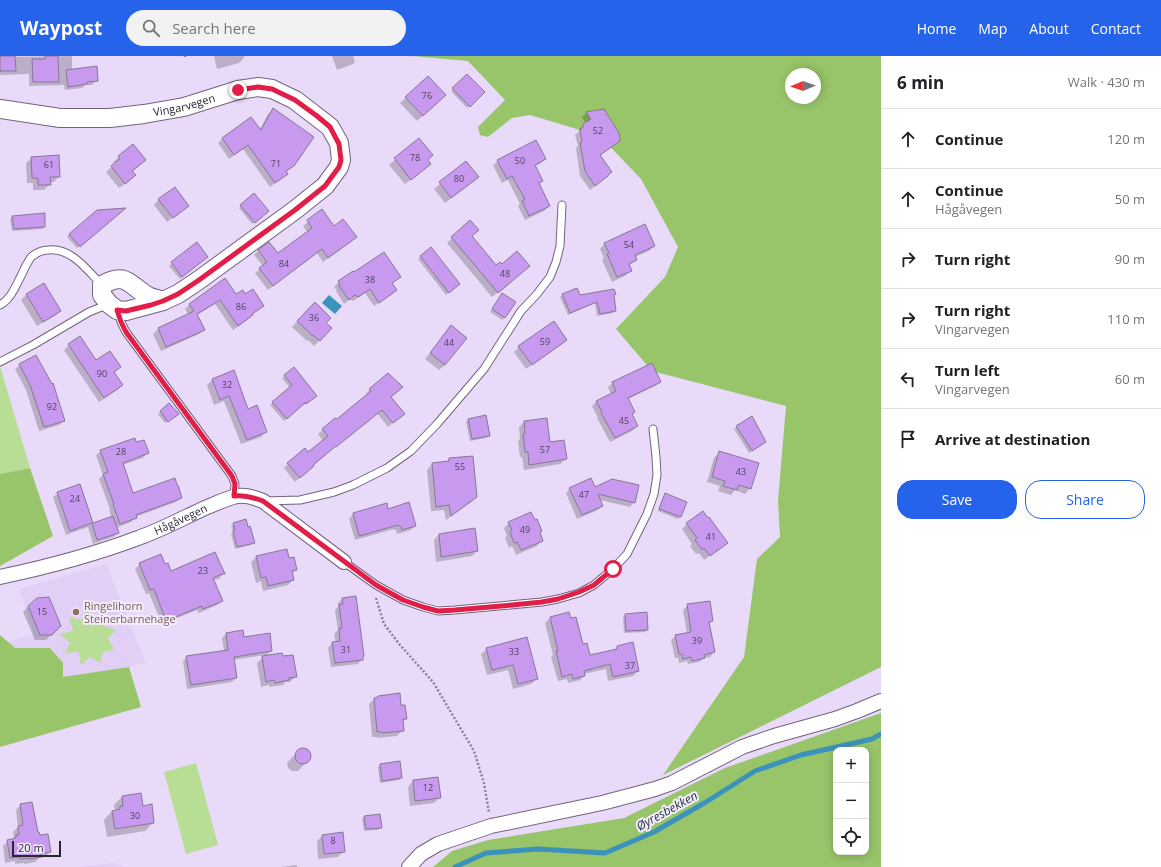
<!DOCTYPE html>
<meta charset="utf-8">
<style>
:root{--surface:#fff;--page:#f2f2f2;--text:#202124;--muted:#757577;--line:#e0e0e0;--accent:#2563eb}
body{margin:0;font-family:"Open Sans",sans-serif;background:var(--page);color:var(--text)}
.controls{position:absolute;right:12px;bottom:12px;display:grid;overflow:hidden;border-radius:8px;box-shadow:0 2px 10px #0003}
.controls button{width:36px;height:36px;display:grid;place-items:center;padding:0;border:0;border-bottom:1px solid var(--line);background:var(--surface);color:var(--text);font:20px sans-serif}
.compass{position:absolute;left:785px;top:12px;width:36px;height:36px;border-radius:50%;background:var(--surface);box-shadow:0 2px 10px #0003;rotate:268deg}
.scale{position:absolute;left:12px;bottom:10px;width:49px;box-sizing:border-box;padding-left:4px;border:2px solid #2b2531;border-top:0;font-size:11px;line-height:14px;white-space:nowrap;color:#2b2531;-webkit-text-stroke:3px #f4ebfd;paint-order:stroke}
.stop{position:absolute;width:12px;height:12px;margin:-9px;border:3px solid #e11d48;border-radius:50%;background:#fff}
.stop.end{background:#e11d48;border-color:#fff;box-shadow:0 1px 4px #0008}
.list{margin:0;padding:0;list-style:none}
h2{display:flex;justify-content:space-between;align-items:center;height:52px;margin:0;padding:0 16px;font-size:17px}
h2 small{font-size:13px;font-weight:400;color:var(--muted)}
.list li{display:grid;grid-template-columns:26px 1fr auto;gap:12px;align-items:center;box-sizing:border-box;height:60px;padding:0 16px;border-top:1px solid var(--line)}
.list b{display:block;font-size:15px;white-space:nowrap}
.list p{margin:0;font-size:13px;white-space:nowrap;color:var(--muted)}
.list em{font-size:13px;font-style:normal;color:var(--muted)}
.actions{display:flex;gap:8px;padding:12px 16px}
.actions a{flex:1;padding:9px 0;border:1px solid var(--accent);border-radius:16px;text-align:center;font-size:14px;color:var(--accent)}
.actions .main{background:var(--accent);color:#fff}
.icon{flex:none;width:22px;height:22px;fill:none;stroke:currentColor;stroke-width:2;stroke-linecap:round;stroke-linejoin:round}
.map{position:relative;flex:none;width:881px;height:811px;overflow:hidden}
header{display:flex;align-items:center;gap:24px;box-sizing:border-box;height:56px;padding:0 20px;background:var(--accent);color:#fff}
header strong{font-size:19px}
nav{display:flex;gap:22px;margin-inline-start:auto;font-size:14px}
.search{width:280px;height:36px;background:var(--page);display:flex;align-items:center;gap:10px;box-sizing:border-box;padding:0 14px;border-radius:22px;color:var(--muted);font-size:15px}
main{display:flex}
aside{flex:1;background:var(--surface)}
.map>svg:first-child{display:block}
</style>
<header>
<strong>Waypost</strong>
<div class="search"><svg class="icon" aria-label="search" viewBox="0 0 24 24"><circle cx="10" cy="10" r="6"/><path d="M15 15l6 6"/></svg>Search here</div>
<nav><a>Home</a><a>Map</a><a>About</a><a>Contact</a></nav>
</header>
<main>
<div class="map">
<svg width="881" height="811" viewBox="0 0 881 811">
<rect width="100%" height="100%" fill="#eadaf9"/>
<g fill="#e2cff5">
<polygon points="106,508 146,607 55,629 0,588 34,579 19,533"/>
<polygon points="113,807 125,811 77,811"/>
</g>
<g fill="#b8dd95">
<polygon points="0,310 30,412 0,418"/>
<polygon points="87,553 93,563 105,558 104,570 116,574 108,582 114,594 103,596 100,607 90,601 81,609 79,596 65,597 70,587 60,578 73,575 69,561 81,564"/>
<polygon points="196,707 218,789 186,798 164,716"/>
</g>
<g fill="#98c46a" fill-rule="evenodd">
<path d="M412 0H881V611L663 719 744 601 757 503 780 481 778 445 786 350 652 315 616 273 665 221 678 191 641 123 600 80 530 59 512 62 488 81 480 79 478 71 505 44 468 5ZM791 18H815V42H791Z"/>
<polygon points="30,412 53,480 0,510 0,418"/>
<polygon points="0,579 15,592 50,592 63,607 63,621 129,611 141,651 0,691"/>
<path d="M881 657V811H433L452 795 488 784 624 762 725 712ZM836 694H866V796H836Z"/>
</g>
<polygon fill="#3b93bb" points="329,239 342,250 335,258 322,247"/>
<g fill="#0003">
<polygon points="72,0 72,13 96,11 97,24 92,29 85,29 82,32 65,34 64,29 29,30 29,18 0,19 0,1"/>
<polygon points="214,0 244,0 244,2 239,7 217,13"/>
<polygon points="332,0 353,0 355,6 353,8 337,14"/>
<polygon points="467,19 484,36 467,52 451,35"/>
<polygon points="428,21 439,45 417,65 400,47"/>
<polygon points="273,54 293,109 286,116 287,118 282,122 270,131 243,93 229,103 218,87 222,83 250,62 259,75 268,58"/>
<polygon points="603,54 619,84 614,89 599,100 607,120 590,134 580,120 576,92 578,90 575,79 579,76 578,74 586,68 582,61 586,57"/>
<polygon points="419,83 427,104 424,113 405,128 389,109"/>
<polygon points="133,89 145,104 132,116 129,125 119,132 106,116 115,108 113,106"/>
<polygon points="32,102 59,120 54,126 49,126 50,128 44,134 33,134 33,127 27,127 26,107"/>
<polygon points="544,103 540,108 534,110 538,128 549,150 544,155 525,164 518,150 520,148 508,124 502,127 493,109 498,105"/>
<polygon points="466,106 472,126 445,147 434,133"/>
<polygon points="159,143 188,150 167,166 154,149"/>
<polygon points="241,150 266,157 252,168 239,152"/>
<polygon points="123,153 77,192 67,181 69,178"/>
<polygon points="322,155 334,171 355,181 351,186 323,206 317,197 268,234 255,217 263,210 254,199 259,194 278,199 308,177 303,170"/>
<polygon points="12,161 44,171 42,173 12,175 10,163"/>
<polygon points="470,181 496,211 502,209 523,215 492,241 447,187 452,182"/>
<polygon points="605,187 654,190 649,195 635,201 636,203 628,210 630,214 625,220 612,226 602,204 604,202 600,193"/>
<polygon points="197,188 204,203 180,223 169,210"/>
<polygon points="421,200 456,230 446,239 418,203"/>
<polygon points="353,216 395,225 391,228 396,234 391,239 374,250 365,237 353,245 350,243 344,248 336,235 337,234 334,231 339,226"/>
<polygon points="44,228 60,255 55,260 37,270 21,244 26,239"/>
<polygon points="563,239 579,240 613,239 615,255 613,257 597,260 595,247 568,259 560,241"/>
<polygon points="236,240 245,240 263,249 247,264 233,274 215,248 197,259 204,273 199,278 161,295 153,278 158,273 188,259 185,253 190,248"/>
<polygon points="500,241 505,261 502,264 490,256"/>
<polygon points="315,247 325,267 331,272 314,290 308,284 307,285 292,271"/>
<polygon points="451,271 445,309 439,314 425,303"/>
<polygon points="566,283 561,289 526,313 514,296 519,291"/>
<polygon points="69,289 96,306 120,311 114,317 122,329 117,334 99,346 64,294"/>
<polygon points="20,309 51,329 64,364 59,369 39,375 26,334 15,313"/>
<polygon points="294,312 313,342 304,349 303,348 284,365 270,349 290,332 282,322"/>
<polygon points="212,324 248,354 266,375 261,381 241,388 224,345 214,349 207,329"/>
<polygon points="660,326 655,330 628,343 634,356 631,359 637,370 632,375 610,386 597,362 598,362 592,350 597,345 611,338 608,331 613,327"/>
<polygon points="370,333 390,341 399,362 388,371 377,357 331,394 295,426 284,412 288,408 308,397 323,385 318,378 335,363 337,365 367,339 366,338"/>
<polygon points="169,348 175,361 165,367 158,358"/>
<polygon points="468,364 489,380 486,382 470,385 466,366"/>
<polygon points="524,366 566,403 560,408 524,414 522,401 520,401 518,385 520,383 519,371"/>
<polygon points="737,371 765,386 749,397 734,373"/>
<polygon points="136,388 147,397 143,402 122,409 133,438 181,442 176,446 135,461 131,466 116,472 118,477 113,481 93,488 88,471 66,479 53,441 58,437 79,429 92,468 112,462 109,454 110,453 99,423 103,419 96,399 101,395"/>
<polygon points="720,396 750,432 745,438 735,434 731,439 718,435 720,430 707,426 714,402"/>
<polygon points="449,403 476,440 471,446 446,464 444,454 431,455 427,414 432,408 446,407"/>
<polygon points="594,432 634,446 630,451 600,444 602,450 598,454 577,463 566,437 570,433"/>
<polygon points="666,439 686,446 680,461 678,463 658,455 663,441"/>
<polygon points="388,454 415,470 411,474 397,478 396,474 394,474 394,473 355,484 349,463 353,458"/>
<polygon points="509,467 539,477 542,484 537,490 516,499 512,490 509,492 505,482 507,480 504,472"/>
<polygon points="234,468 254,486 251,489 235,493 231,478 233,476 231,470"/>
<polygon points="687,468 726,487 721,492 704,504 699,497 696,498 690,490 692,488 682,473"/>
<polygon points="439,478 477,495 472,500 436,506 434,484"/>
<polygon points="215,497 223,518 219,523 213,524 222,545 217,549 199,557 197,554 162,568 149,537 146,538 135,513 140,508 164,509 170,516"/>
<polygon points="257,500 289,503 296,514 292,518 293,524 288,529 263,535 261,525 256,527 251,506"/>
<polygon points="342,543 362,603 358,608 331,611 328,592 332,587 336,587 334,578 338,574 335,554 338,551 338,547"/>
<polygon points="688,549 712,565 709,568 714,596 710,601 704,602 699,606 688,608 687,605 679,607 678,602 675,602 671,584 676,580 687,578 683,554"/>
<polygon points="28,551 60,570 46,584 35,584 23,556"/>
<polygon points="568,557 582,589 589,600 613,595 617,591 638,615 633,620 608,625 606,613 584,618 584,620 580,624 568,627 567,623 558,625 551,601 553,599 545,567 550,562"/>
<polygon points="625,559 647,573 645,576 624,577 623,561"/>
<polygon points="226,578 243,582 271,595 265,601 296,620 290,626 285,626 283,629 270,631 269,629 261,631 257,607 265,599 233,604 236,622 232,626 187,633 183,605 187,601 224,595 222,582"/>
<polygon points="487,593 537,623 531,628 513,633 508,614 487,619 481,598"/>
<polygon points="378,641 400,651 406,663 402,666 403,674 397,680 377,682 376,681 372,681 369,648 374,643"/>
<polygon points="300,693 305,693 310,697 310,702 298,715 292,715 288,712 287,707"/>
<polygon points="380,709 401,722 399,724 380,727 378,711"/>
<polygon points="437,722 440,741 434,747 410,750 408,731 413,725"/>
<polygon points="140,738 142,751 153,767 145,775 107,781 104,764 112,755 115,755 114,749 122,741"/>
<polygon points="21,749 37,777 50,796 45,801 39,802 35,806 24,808 24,807 15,808 15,805 5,807 3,790 8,785 14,783 13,776 18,771 16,754"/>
<polygon points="365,761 381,771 378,774 364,775 362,763"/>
<polygon points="342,777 344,795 338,801 318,803 317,785 322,780"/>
<polygon points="297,809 297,811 281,811"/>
</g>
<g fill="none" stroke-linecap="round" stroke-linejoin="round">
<polyline stroke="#3b93bb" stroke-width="5" points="455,811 486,797 538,793 605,797 654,776 706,746 755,715 801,699 872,683 881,678"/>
</g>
<g fill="#c79aef" stroke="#867894">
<polygon points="0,0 15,0 16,15 0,15"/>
<polygon points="45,0 58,0 59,26 33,26 32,3 45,3"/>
<polygon points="97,10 98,25 87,26 87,28 68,31 66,14"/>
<polygon points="467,18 485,36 470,51 452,32"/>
<polygon points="428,20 446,39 423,60 405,41"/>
<polygon points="273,52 314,81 294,110 286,115 288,118 275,127 248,89 234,99 222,82 251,61 261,74"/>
<polygon points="604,53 619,77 620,85 600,99 612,116 608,119 608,120 595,130 585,115 580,87 582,86 580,74 583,71 583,68 591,63 586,56"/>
<polygon points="419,82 433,99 428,104 431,108 411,124 394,102"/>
<polygon points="536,84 546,103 535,109 543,125 539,127 550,150 529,160 522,145 525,143 512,120 507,123 497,104"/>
<polygon points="133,88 146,104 132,115 136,119 125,128 111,110 120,103 118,100"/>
<polygon points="59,99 60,121 50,121 51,129 38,129 38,122 32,122 32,121 31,101"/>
<polygon points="466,105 479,121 451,142 439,126"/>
<polygon points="175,131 189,150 173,162 158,143"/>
<polygon points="254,137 269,155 255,167 240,149"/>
<polygon points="126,152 80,191 69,178 97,154"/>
<polygon points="322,153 334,170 343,163 357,181 328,202 322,193 273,230 259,212 267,206 258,194 269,186 278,197 312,172 307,164"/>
<polygon points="45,157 45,171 14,173 12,160"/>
<polygon points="470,164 479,174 472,180 496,209 500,206 502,208 517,195 530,210 498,237 451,181"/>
<polygon points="645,168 655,190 635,199 637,204 629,208 632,215 617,221 607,198 609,197 604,187"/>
<polygon points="197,186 208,201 182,221 171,206"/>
<polygon points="431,191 460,228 449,237 420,200"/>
<polygon points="384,196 401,221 392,227 397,234 379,247 370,233 358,241 355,239 349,244 339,230 340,229 338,225 353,215 354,216"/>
<polygon points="225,222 236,238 243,234 245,238 253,233 264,250 252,258 253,259 238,270 220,244 197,258 205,274 166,291 158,272 194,255 189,248"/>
<polygon points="44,227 61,255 43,266 26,238"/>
<polygon points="577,232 580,239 614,233 616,238 614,239 616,255 600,258 597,246 570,257 562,238"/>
<polygon points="502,237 516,246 505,262 492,253"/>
<polygon points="315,246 331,262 326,267 332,272 320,285 314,280 313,280 297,265"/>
<polygon points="554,265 567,284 532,309 518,290"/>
<polygon points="451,269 467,282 445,309 430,297"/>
<polygon points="80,280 96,304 110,295 121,311 114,316 123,329 104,342 68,288"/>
<polygon points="36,299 52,328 53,327 65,365 44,371 30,329 19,308"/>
<polygon points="652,307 661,326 628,342 635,356 632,358 638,370 615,382 601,357 602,356 596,345 616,335 612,326"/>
<polygon points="294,311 317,340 306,348 306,346 287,363 272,346 292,329 284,319"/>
<polygon points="234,314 248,353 257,349 267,376 247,384 229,340 220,344 212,323"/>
<polygon points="388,317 403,331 391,341 405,358 393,367 382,354 336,391 336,390 313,409 314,410 300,422 287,407 305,392 308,396 328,380 322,373 335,362 337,363 371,335 369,333"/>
<polygon points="169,347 179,358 168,366 160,355"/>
<polygon points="486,359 490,380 472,383 468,363"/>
<polygon points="752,360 766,386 752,395 736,370"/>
<polygon points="547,362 550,386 564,384 567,403 529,409 528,396 525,396 523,378 525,378 524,365"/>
<polygon points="135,382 136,386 144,384 149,397 123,407 133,437 175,422 177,429 178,429 182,442 136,459 137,462 120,468 113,449 114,448 103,418 108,416 100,394"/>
<polygon points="719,395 759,407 751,433 739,429 737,434 723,430 725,425 712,421"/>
<polygon points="473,400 477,441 451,460 449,449 436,451 432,407 449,405 449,402"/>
<polygon points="591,422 595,431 612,423 639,429 635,447 598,438 603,450 582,459 569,432"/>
<polygon points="80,428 93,467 113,460 119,477 97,484 92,467 70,475 57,436"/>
<polygon points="665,437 687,446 681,461 659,453"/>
<polygon points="409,446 416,470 402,474 400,470 399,470 398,469 359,480 353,457 387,447 388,453"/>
<polygon points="703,455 708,462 709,461 728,487 710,500 704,492 702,494 695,484 697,482 686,467"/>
<polygon points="531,456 535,464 537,463 542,475 540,476 543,485 521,494 517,486 514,487 510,476 512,474 508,466"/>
<polygon points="246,463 248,471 250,470 255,487 237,491 233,475 235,474 233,467"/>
<polygon points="475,472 478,495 441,501 439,478"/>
<polygon points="287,493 289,502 294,501 297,514 292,515 294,524 268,530 266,521 261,522 256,500"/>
<polygon points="215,496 225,518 222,518 213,522 223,545 203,553 202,550 166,565 154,533 150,534 139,507 161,498 165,508 168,507 171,515"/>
<polygon points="356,540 364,600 363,601 363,604 335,607 332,586 340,585 339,572 342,572 339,549 343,548 342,542"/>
<polygon points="49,541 61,570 52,579 40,579 28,550 37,542"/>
<polygon points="710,545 713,565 709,566 715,596 704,599 705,602 692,605 691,601 683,603 682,598 679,598 675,579 691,576 687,548"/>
<polygon points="569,556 571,562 576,561 583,588 587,587 590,599 617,593 617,590 633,586 639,615 613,621 610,608 584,615 585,620 573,623 572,618 562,621 556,595 558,595 550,561"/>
<polygon points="647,556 648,574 626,575 625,558"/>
<polygon points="243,574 244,581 270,577 272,595 234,601 237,622 191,629 186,600 228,594 226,577"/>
<polygon points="527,581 538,623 518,628 513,609 492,614 486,592"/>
<polygon points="282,597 283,600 293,599 297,621 289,622 289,624 275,627 274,624 266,626 262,600"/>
<polygon points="400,637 401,649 405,649 407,663 403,663 404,675 382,677 381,676 377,676 374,642 378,641 378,640"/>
<circle cx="303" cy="700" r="8"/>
<polygon points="400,705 402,722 382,725 380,708"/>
<polygon points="438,721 441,742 415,745 413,724"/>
<polygon points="141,737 143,750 152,748 154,767 115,773 112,755 120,753 120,750 123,750 122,740"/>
<polygon points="32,746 38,776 39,776 40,779 48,778 51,796 41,798 41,801 29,803 29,802 20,803 20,801 10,802 7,784 16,782 16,779 19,779 18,770 23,769 20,748"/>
<polygon points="380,758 382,772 366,773 364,760"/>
<polygon points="343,776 345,796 324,798 322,779"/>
</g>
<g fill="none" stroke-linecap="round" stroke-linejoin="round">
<defs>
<g id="service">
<path d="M0 249C11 243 15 231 21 220 24 213 27 207 31 201 36 197 41 194 48 194 71 191 87 214 102 229"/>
<polyline points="118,256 121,266 126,276 232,420 235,428 234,441"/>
<polyline points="0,306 33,289 89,256 109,248"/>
<polyline points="265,445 300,444 334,436 353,429 387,412 411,395 437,368 484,313 521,255 537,238 550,221 556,206 560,190 562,149"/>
<polyline points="344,506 376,529 403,544 423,551 438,555 455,554 542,546 558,543 579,537 594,529 613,513 627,498 647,458 654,438 657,419 656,401 653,373"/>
</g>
<g id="minor">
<path id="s1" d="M0 521C47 511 93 499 138 482 161 474 183 462 205 452 214 448 224 444 233 441 244 438 253 441 263 445L344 506"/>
<polyline points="409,811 421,798 438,788 491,770 602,747 655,733 672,727 742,691 774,680 835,663 857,655 881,645"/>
</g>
<g id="tertiary">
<path id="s2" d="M0 53 60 62H110L144 58 184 51 238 34 258 31 272 33 295 44 330 71 339 87 341 104 339 111 325 130 295 154 199 224 178 238 163 245 126 255 117 254 109 248 102 239V229C126 215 129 229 148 240 152 242 158 243 163 245"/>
</g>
</defs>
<use href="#service" stroke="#71637e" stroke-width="9"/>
<use href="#minor" stroke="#71637e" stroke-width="16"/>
<use href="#tertiary" stroke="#71637e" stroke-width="20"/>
<g stroke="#8a7f95" stroke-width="2.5" stroke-dasharray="2 2" stroke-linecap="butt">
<polyline points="185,0 185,1"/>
<polyline points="376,542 384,568 400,589 433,626 474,695 484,727 489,757"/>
</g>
<use href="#service" stroke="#fff" stroke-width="7"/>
<use href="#minor" stroke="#fff" stroke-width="14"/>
<use href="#tertiary" stroke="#fff" stroke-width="18"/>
</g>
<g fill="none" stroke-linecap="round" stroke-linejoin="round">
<path stroke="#e11d48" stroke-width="5" d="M238 34 258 31 272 33 295 44 317 60 330 71 339 88 341 104 339 111 325 130 295 154 199 224 178 238 163 245 151 249 126 255 117 254 121 266 126 276 232 420 235 428 234 440C245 439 253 441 263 445L376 529 403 544 423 551 438 555 455 554 512 549 542 546 558 543 579 536 594 529 613 513"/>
</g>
<circle fill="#8d6e63" stroke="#f4ebfd" stroke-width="1.5" cx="76" cy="556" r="4"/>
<g text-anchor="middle" stroke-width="4" stroke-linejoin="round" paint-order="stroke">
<g font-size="9" fill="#524260">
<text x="427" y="43">76</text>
<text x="598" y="78">52</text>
<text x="415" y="105">78</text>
<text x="520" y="108">50</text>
<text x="276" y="111">71</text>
<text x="49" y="112">61</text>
<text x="459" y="126">80</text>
<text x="629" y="192">54</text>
<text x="284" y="211">84</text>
<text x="505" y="221">48</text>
<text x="370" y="227">38</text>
<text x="241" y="254">86</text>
<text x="314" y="265">36</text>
<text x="545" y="289">59</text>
<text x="449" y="290">44</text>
<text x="102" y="321">90</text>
<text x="227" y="332">32</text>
<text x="52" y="354">92</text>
<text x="624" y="368">45</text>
<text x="545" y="397">57</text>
<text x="121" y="399">28</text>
<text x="460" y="414">55</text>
<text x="741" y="419">43</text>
<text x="584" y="442">47</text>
<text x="75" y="446">24</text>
<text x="525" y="477">49</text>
<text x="711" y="484">41</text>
<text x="203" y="518">23</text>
<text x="42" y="559">15</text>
<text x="697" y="588">39</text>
<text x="346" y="597">31</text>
<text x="514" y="599">33</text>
<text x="630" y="613">37</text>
<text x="428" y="735">12</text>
<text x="135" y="763">30</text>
<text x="333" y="788">8</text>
</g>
<g font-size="11" fill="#2b2531" stroke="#f4ebfd">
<text dy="4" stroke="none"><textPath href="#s2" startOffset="186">Vingarvegen</textPath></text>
<text dy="4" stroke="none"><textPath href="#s1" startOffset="190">Hågåvegen</textPath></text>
</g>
<g font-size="11" fill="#785e54" stroke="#f4ebfd" text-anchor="start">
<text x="84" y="554">Ringelihorn<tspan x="84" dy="13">Steinerbarnehage</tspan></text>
</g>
<g font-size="12" font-style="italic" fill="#1c303a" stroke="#f4ebfd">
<text transform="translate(667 755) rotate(-29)" y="4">Øyresbekken</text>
</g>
</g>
</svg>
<div class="controls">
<button>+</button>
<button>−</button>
<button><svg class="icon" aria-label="locate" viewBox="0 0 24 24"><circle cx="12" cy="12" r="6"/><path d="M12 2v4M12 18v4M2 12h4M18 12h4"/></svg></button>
</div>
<svg class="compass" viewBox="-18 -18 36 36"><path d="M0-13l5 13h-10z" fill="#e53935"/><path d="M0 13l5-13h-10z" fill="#757577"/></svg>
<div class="scale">20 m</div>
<div class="stop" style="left:613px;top:513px"></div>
<div class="stop end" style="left:238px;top:34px"></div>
</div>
<aside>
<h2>6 min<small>Walk · 430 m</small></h2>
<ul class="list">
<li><svg class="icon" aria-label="ahead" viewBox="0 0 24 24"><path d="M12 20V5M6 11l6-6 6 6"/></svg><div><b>Continue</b></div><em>120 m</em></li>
<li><svg class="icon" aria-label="ahead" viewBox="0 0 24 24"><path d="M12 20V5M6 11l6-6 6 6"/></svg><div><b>Continue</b><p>Hågåvegen</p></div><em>50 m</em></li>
<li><svg class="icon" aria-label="right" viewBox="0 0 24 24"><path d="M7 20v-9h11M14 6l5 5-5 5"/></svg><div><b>Turn right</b></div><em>90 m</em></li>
<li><svg class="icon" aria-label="right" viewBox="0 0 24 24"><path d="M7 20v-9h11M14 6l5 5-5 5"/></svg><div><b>Turn right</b><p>Vingarvegen</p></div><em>110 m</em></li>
<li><svg class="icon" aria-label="left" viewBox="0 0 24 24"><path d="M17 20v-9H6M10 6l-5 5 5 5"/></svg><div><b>Turn left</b><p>Vingarvegen</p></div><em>60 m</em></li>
<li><svg class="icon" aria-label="arrive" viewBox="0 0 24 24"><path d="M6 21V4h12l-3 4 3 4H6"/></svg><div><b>Arrive at destination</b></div></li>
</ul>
<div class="actions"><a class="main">Save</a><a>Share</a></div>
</aside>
</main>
